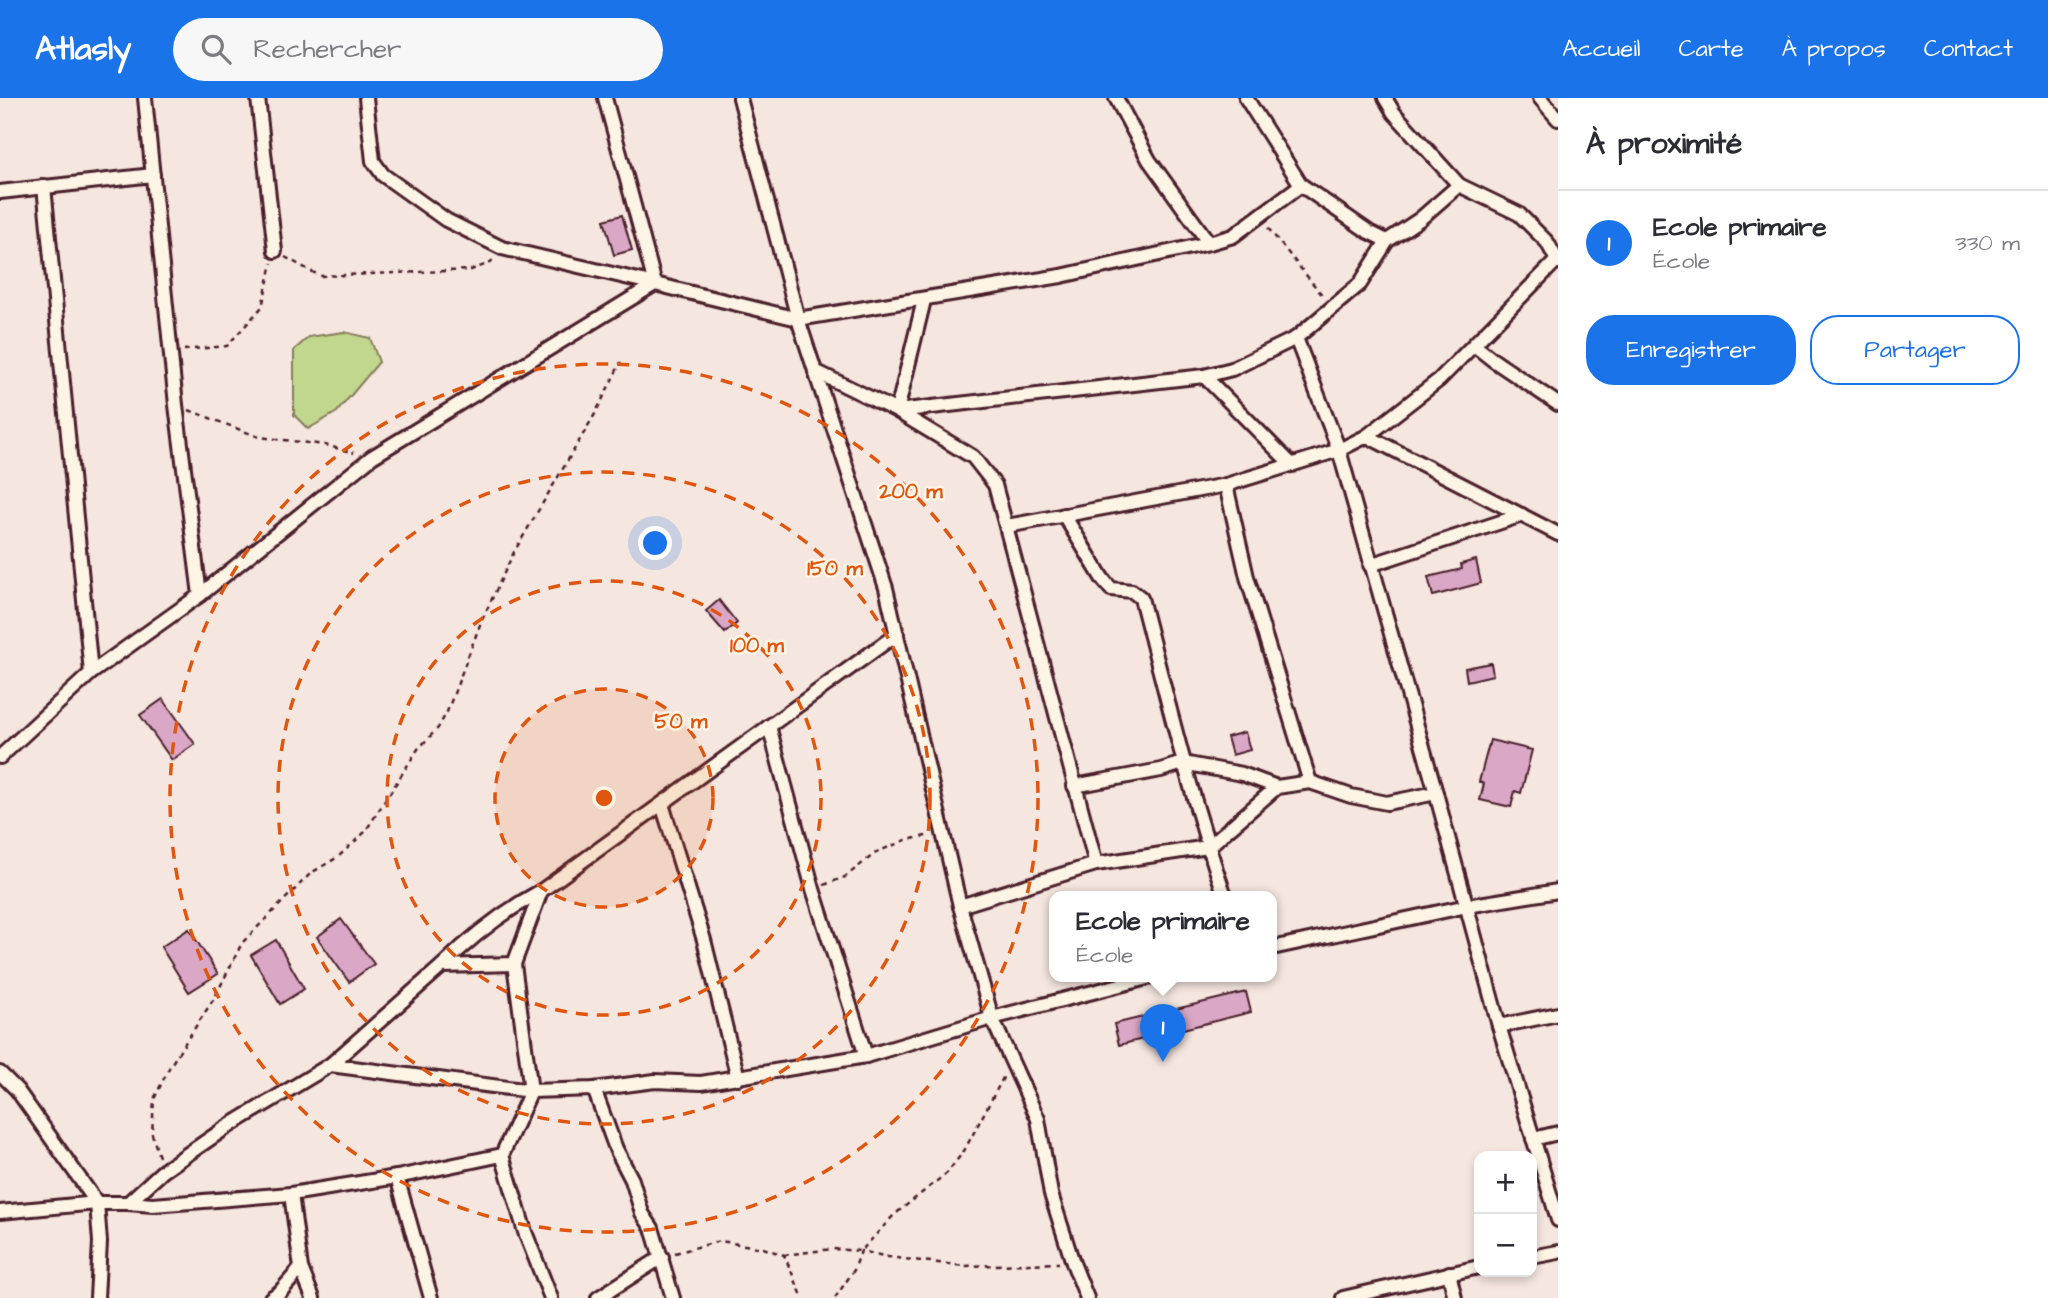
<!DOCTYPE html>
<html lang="fr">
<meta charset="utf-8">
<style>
:root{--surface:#fff;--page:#f7f7f7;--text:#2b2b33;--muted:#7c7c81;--line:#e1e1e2;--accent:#1a73e8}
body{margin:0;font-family:"Architects Daughter",sans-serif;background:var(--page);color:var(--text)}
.controls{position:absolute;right:21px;bottom:21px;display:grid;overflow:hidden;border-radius:14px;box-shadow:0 4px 10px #0003}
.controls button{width:63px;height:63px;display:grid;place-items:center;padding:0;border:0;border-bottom:2px solid var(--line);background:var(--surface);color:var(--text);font:35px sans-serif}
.you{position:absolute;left:656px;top:446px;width:24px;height:24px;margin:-18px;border:5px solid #fff;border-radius:50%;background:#1a73e8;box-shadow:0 0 0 10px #1a73e833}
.badge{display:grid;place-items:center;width:46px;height:46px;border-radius:50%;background:var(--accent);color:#fff;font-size:23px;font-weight:700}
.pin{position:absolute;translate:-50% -58px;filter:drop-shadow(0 2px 4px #0008)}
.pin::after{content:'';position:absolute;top:37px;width:24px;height:21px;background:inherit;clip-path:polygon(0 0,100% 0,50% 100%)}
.popup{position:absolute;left:1049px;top:793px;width:228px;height:91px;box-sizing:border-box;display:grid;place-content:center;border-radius:14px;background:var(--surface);filter:drop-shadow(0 2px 5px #0005);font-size:23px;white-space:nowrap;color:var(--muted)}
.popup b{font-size:26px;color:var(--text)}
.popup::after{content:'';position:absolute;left:50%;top:100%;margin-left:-14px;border:14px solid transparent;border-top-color:var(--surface)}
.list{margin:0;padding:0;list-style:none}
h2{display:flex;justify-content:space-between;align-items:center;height:91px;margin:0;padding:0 28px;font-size:30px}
h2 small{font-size:23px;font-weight:400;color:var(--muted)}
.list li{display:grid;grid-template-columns:46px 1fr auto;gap:21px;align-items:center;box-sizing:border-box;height:105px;padding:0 28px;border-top:2px solid var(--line)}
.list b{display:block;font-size:26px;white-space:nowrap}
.list p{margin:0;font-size:23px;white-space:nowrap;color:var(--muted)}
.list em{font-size:23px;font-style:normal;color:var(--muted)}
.actions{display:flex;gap:14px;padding:21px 28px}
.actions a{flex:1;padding:16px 0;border:2px solid var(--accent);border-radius:28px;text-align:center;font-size:24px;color:var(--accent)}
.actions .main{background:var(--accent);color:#fff}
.icon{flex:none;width:38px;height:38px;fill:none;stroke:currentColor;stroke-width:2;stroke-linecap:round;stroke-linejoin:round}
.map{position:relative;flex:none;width:1558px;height:1200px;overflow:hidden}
header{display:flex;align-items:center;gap:42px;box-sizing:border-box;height:98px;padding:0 35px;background:var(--accent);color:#fff}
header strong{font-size:33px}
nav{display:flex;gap:38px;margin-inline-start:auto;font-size:24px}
.search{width:490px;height:63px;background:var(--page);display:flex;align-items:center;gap:18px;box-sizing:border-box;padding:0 24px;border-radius:38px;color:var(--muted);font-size:26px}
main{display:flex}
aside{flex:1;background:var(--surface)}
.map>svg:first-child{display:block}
</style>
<header>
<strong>Atlasly</strong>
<div class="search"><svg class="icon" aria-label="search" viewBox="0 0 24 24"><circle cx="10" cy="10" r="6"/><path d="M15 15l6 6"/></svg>Rechercher</div>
<nav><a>Accueil</a><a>Carte</a><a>À propos</a><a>Contact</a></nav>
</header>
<main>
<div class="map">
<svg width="1558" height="1200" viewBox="0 0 1558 1200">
<rect width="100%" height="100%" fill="#f5e6df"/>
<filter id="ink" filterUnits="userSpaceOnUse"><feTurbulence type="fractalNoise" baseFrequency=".0143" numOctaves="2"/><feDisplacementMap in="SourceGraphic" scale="14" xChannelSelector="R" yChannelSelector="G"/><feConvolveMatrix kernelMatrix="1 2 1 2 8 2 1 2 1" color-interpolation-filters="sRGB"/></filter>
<g filter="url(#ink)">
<polygon fill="#c1d78d" stroke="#867b5c" stroke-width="2" points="344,234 370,240 379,264 337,314 308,331 294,317 294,252 309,239"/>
<g fill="#daa8c6" stroke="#4a1f2b" stroke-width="2">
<polygon points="622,117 632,152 614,157 604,122"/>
<polygon points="1476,462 1481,485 1433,498 1428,479 1462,471 1461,466"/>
<polygon points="719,502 737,525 725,535 706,513"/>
<polygon points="1491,565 1493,577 1467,583 1465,570"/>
<polygon points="163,601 195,646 172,662 140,617"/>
<polygon points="1245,634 1250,652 1232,657 1227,639"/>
<polygon points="1490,642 1532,652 1521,695 1515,693 1511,709 1480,702 1484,686 1479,684"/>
<polygon points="341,821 374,866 349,884 317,839"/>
<polygon points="189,831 218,876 189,894 161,849"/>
<polygon points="276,842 304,891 280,906 251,857"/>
<polygon points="1246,894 1251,914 1119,947 1114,926"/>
</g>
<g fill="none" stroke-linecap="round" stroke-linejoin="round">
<defs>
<g id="street">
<polyline points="145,0 176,307 200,497"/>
<polyline points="258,0 275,153"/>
<polyline points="366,0 373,63 383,77 446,122 502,150 655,186 605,0"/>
<polyline points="740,0 798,221 886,490 960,808 992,920 1038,1021 1051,1096 1073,1165 1087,1200"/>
<polyline points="1116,0 1149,62 1209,145"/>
<polyline points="1246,0 1301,87 1369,134 1387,143"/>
<polyline points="1385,0 1394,15 1459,87 1519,116 1547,144 1558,164"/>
<polyline points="1540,0 1558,21"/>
<polyline points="44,88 91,575"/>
<polyline points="0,94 153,77"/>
<polyline points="924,202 897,313 973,359 995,387 1096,766"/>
<polyline points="1296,240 1339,352 1436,695 1499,928 1558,1122"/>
<polyline points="1474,247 1493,262 1558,306"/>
<polyline points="815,273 897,313 1204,278 1232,271 1296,240 1360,186 1387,143 1420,121 1459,87"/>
<polyline points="1204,278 1292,367"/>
<polyline points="1367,338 1558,436"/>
<polyline points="1226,387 1247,479 1310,684"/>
<path d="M1064 417 1102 480 1111 491 1132 493 1141 500C1167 600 1191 700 1225 798"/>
<polyline points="1007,428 1226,387 1339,352 1367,338 1439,282 1558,161"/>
<polyline points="1370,467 1522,417"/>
<polyline points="769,628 813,791 866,958"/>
<polyline points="0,659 91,575 200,497 372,359 655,186 798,221 1061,178 1209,145 1233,138 1301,87"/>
<polyline points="1074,688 1161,672 1183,665 1242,676 1277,689"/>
<polyline points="662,706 704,842 738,980"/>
<polyline points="960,808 1096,766 1208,749 1277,689 1310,684 1351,698 1387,705 1436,695"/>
<polyline points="1272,850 1467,808 1558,793"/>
<path d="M442 868C472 838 504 813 541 793"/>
<polyline points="1499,928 1558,916"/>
<polyline points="330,967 531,993 514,866"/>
<polyline points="0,975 17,992 97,1105 100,1144 97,1200"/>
<polyline points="594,991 616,1051 632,1082 642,1115 652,1130 673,1200"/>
<polyline points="1533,1041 1558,1035"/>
<polyline points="502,1057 525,1134 551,1200"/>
<polyline points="397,1079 431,1200"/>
<polyline points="291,1096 301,1170 313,1200"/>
<polyline points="128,1105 163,1073 224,1031 330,967 442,868 514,866 541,793 897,536"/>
<polyline points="0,1114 97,1105 128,1105 153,1107 291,1096 397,1079 502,1057 531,993 594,991 655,983 701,985 866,958 992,920 1155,878"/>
<polyline points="1532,1159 1558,1154"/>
<polyline points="1449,1175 1455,1200"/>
<polyline points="271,1200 280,1194 301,1170"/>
<polyline points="598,1200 662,1159"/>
<polyline points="1343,1200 1479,1169"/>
</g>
</defs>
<use href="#street" stroke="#4a1f2b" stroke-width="18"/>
<g stroke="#4a1f2b" stroke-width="2.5" stroke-dasharray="5 5" stroke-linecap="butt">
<polyline points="1268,130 1323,198"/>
<polyline points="285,159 320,178 471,172 490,165 494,160"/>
<polyline points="184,252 227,248 262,209 272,165"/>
<polyline points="189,312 259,339 325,347 354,355"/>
<polyline points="824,787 845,779 877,754 906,742 931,737"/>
<polyline points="159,1059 152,1036 154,1001 170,968 215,899 242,845 311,775 338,759 365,734 418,651 438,630 447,614 481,524 514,454 595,316 621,264"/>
<polyline points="675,1155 720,1143 763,1150 784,1157 803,1200"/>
<polyline points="784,1157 832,1151 861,1153 894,1117 947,1075 964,1053 1004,978"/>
<polyline points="835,1200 854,1172 861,1153 888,1159 964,1168 1059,1165"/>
</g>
<use href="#street" stroke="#fcf5e5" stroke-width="12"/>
</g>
</g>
<circle cx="604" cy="700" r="109" fill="#e0560e" fill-opacity=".12"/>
<g fill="none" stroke="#e0560e" stroke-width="3.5" stroke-dasharray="12 9">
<circle cx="604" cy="700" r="109"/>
<circle cx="604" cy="700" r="217"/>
<circle cx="604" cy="700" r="326"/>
<circle cx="604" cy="700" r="434"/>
</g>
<circle cx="604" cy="700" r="10" fill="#e0560e" stroke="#fcf5e5" stroke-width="3.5"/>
<g font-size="21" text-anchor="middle" font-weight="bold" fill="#e0560e" stroke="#fcf5e5" stroke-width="5" stroke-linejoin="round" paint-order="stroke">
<text x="911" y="400">200 m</text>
<text x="835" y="477">150 m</text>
<text x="757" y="554">100 m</text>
<text x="681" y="630">50 m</text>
</g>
</svg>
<div class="controls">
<button>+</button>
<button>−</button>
</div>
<div class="you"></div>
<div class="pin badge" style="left:1163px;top:964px">1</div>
<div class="popup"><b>Ecole primaire</b>École</div>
</div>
<aside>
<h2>À proximité<small></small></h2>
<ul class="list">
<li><span class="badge">1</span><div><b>Ecole primaire</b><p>École</p></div><em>330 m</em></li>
</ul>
<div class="actions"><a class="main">Enregistrer</a><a>Partager</a></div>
</aside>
</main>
